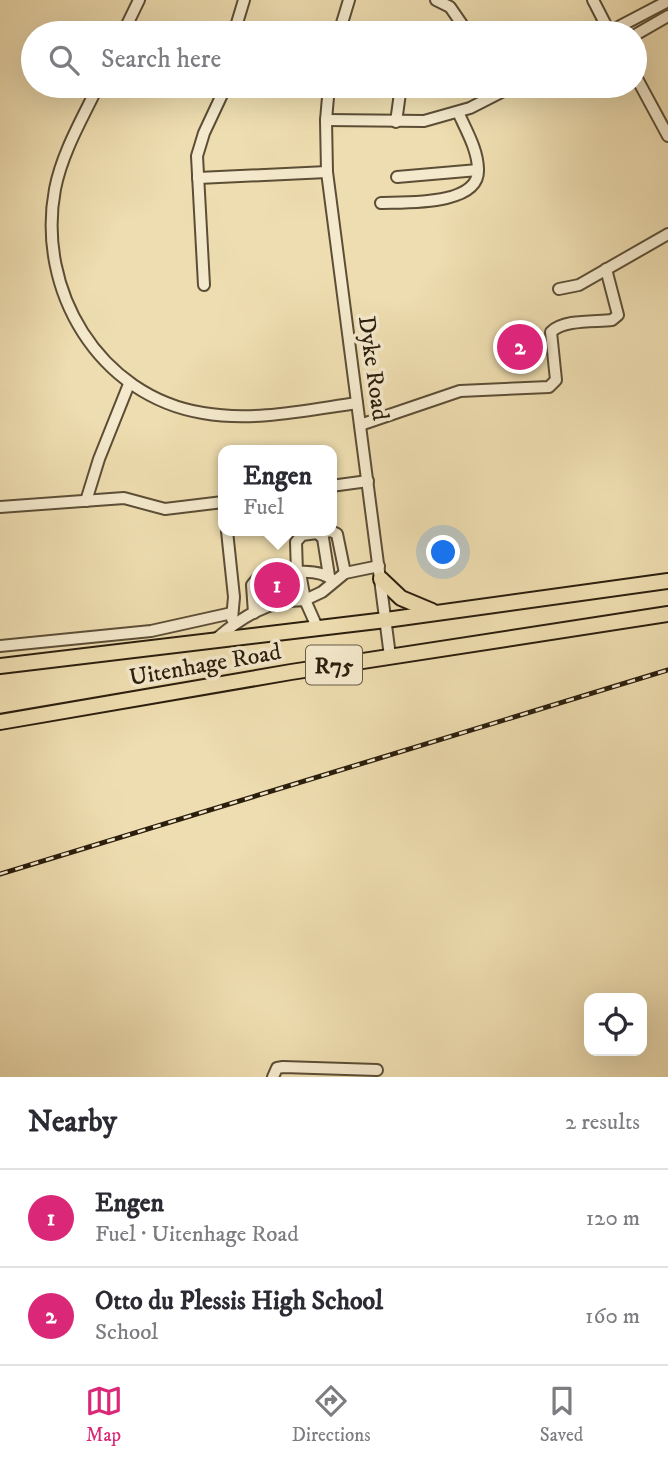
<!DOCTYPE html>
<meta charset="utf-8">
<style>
:root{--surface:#fff;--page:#f7f7f7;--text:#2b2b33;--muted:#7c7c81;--line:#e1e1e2;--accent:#db2777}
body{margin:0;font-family:"IM FELL DW Pica",serif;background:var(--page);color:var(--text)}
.controls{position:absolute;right:21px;bottom:21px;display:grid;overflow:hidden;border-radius:14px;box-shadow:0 7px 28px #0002}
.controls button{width:63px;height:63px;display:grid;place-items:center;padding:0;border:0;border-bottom:2px solid var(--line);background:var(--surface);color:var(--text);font:35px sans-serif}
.you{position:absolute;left:444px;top:553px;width:24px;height:24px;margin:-18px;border:5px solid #fff;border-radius:50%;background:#1a73e8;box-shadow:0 0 0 10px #1a73e833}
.badge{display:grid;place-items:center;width:46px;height:46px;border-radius:50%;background:var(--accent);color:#fff;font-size:23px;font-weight:700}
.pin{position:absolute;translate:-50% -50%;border:4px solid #fff;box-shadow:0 2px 7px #0006}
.popup{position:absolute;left:218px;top:445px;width:119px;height:91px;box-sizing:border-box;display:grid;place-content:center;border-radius:14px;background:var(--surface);filter:drop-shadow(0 2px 5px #0005);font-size:23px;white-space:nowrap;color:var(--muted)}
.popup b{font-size:26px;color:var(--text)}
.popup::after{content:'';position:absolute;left:50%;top:100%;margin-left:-14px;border:14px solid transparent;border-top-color:var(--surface)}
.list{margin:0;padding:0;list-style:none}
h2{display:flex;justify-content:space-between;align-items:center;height:91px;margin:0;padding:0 28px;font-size:30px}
h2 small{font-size:23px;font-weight:400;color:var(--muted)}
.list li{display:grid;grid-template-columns:46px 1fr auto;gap:21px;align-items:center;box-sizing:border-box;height:98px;padding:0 28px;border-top:2px solid var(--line)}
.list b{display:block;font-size:26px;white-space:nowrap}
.list p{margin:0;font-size:23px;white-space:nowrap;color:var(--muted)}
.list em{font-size:23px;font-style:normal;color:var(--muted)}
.icon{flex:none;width:38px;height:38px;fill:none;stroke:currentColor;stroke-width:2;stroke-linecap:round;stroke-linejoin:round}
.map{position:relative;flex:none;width:668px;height:1077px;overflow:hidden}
.search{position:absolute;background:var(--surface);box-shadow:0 7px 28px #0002;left:21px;right:21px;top:21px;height:77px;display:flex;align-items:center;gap:18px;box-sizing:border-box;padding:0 24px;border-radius:38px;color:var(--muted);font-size:26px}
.sheet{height:287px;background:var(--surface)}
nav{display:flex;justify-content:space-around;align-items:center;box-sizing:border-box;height:98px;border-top:2px solid var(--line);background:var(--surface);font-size:19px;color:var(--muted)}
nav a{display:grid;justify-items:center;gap:4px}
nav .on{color:var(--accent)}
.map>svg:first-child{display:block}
</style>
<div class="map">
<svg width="668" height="1077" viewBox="0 0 668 1077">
<rect width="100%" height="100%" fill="#eeddb0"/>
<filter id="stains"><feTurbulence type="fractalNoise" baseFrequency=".00286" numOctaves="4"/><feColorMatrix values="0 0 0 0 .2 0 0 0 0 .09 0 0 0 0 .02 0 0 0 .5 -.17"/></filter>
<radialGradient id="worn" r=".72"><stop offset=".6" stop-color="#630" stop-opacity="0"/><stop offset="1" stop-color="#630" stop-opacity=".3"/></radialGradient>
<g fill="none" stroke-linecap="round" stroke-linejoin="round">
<defs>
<g id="minor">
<polyline points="436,0 450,7 468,33"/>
<polyline points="593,0 610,33"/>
<polyline points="123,33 139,0"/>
<polyline points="234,33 244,0"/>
<polyline points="339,33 349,0"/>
<polyline points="607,33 668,1"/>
<polyline points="635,35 668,16"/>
<polyline points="635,75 668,136"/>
<path d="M98 86C82 119 62 153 55 189 36 290 99 396 203 413 254 422 307 410 357 403"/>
<polyline points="329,86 326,120 327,172 390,656"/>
<polyline points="326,120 424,121 470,108 513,86"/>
<polyline points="396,122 401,86"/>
<polyline points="397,177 478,170"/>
<polyline points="198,178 327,172"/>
<path d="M381 203C404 202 479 206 478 170 478 150 466 130 458 112"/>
<polyline points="204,285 197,156 204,133 226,86"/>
<polyline points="559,289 579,285 668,234"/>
<path d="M360 425 460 391 549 387 556 380 551 332C564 319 595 322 612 320L618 315 606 269"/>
<polyline points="331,486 368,481"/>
<polyline points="86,501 99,459 129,384"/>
<polyline points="0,507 124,498 165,509 223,502"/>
<polyline points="227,531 234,597 232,619"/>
<polyline points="317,533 323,538 329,576"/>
<polyline points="297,573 296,542 302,535 331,531 337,534 345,573"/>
<polyline points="300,573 305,600 322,592 345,573 379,566"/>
<path d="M254 613 252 585 257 579C279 575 315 564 334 581"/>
<path d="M216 639C243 616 269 600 305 600L317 627"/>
<polyline points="0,646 151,631 232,613"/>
<polyline points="273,1077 277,1068 283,1067 377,1070"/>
</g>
<g id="major">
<polyline points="381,579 401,598 432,611"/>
<polyline points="0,666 386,620 668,581"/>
<polyline points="0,722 291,672 668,614"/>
</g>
</defs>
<use href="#minor" stroke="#5c4e36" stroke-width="14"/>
<use href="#major" stroke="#2b1e0d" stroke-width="18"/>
<use href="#minor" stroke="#f4e9cc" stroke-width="10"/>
<use href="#major" stroke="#eeddb0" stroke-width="14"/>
<defs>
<polyline id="rail" points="0,874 668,670"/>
</defs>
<use href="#rail" stroke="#2b1e0d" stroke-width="5"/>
<use href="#rail" stroke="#f4e9cc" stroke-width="2.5" stroke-dasharray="8" stroke-linecap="butt"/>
</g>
<g text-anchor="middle" stroke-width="7" stroke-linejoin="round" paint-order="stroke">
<rect fill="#f4e9cc" stroke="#675b46" stroke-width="2" x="306" y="645.5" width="56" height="39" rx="5"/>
<g font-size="23" font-weight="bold" fill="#2b1e0d">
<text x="334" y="673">R75</text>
</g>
<g font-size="24" fill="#2b1e0d" stroke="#f4e9cc">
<text transform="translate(374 368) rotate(82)" y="8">Dyke Road</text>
<text transform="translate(205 664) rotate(-10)" y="8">Uitenhage Road</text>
</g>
</g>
<rect width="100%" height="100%" filter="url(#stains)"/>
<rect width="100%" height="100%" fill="url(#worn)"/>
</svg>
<div class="controls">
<button><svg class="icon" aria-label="locate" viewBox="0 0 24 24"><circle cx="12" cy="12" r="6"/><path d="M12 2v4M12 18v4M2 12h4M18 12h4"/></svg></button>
</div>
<div class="you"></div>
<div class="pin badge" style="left:277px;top:585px">1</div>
<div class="popup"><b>Engen</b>Fuel</div>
<div class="pin badge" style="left:520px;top:347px">2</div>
<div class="search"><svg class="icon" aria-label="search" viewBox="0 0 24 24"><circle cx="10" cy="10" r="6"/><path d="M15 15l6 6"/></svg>Search here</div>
</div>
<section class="sheet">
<h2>Nearby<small>2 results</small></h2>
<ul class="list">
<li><span class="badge">1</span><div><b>Engen</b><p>Fuel · Uitenhage Road</p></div><em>120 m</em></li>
<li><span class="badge">2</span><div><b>Otto du Plessis High School</b><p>School</p></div><em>160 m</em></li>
</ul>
</section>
<nav>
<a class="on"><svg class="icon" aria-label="map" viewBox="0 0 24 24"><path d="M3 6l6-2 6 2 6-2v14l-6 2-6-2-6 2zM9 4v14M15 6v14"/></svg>Map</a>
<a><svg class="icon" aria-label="directions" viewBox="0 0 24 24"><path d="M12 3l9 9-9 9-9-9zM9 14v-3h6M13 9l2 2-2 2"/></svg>Directions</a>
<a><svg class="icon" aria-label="saved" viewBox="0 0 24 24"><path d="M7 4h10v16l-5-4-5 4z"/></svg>Saved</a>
</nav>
